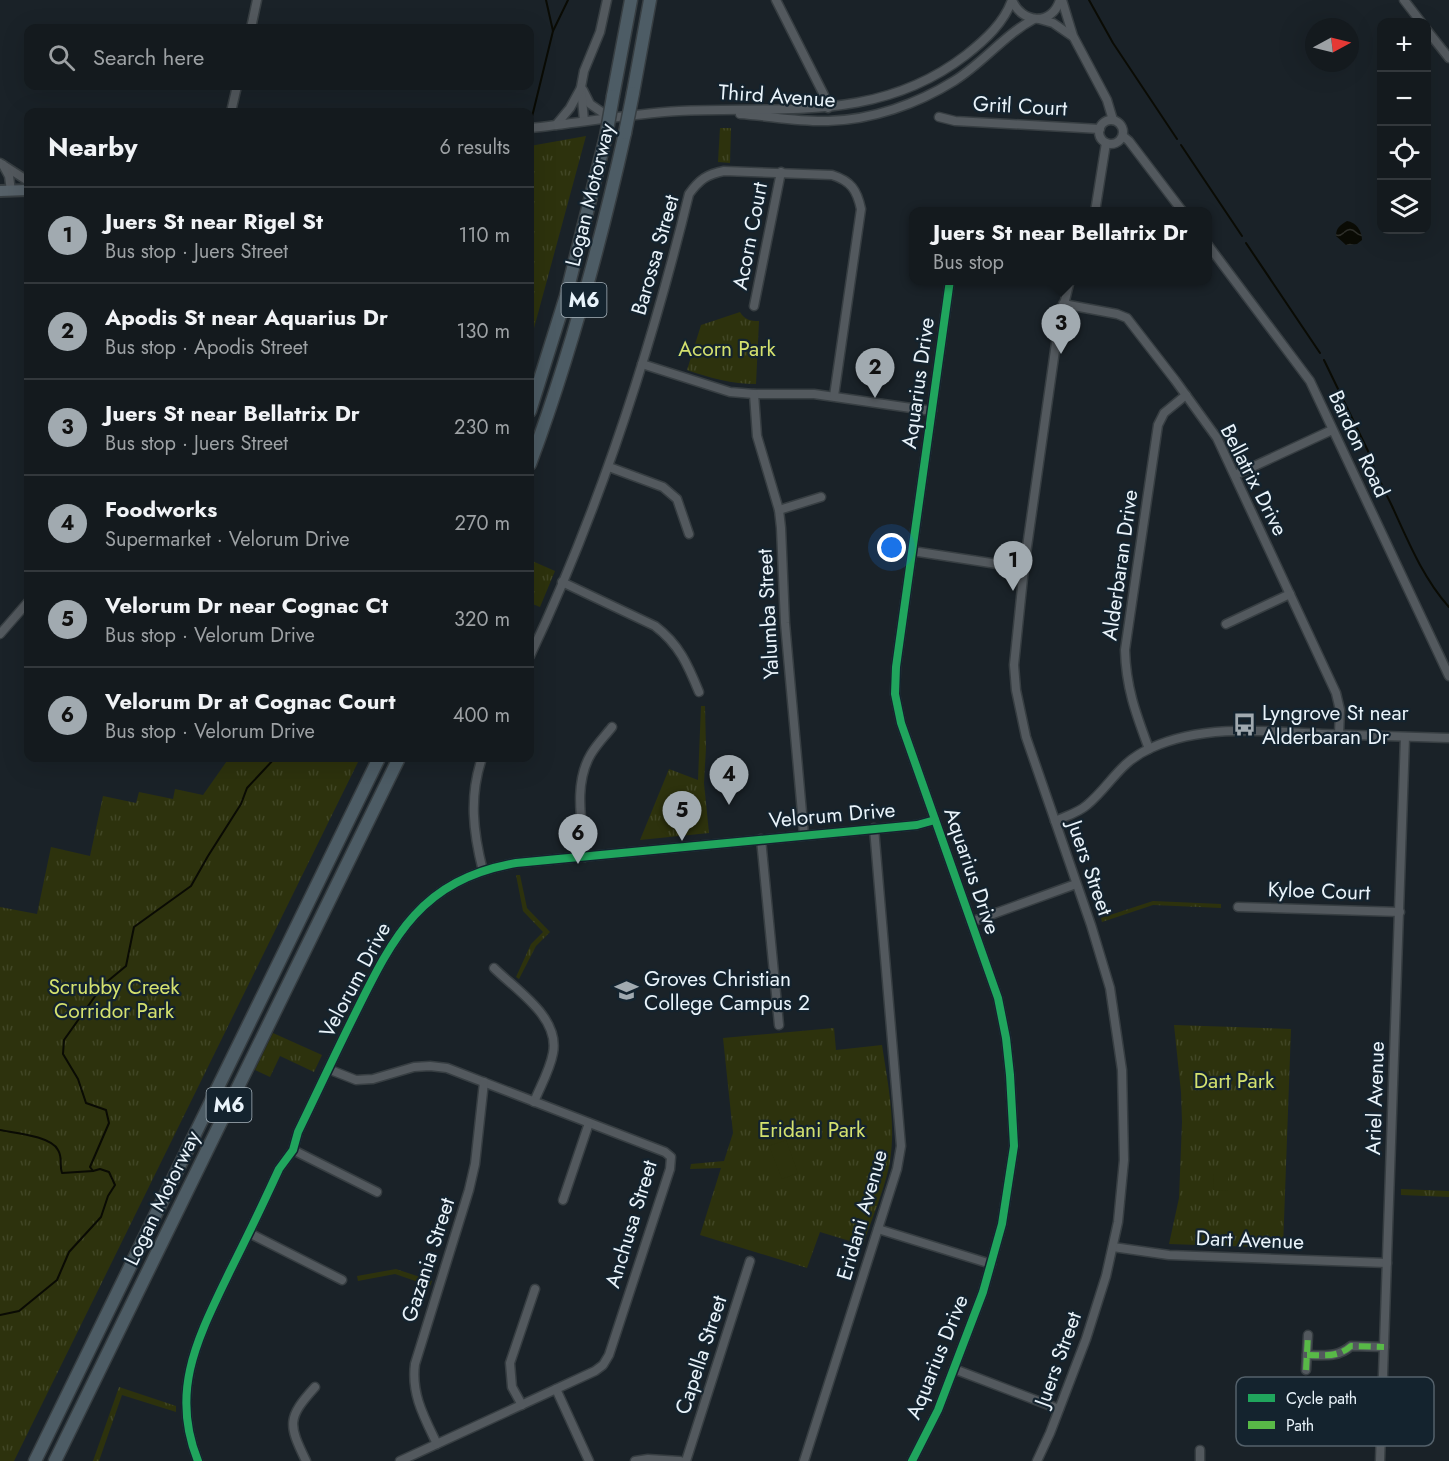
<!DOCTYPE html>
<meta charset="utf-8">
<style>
:root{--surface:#141a1e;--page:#1d2327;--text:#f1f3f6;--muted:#9da1a4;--line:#33383c;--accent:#a1aab0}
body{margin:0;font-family:Jost,sans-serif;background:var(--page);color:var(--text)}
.controls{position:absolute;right:18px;top:18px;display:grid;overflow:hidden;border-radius:12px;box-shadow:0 6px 24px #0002}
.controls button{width:54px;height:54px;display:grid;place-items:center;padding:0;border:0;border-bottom:2px solid var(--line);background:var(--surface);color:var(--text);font:30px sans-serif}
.compass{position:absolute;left:1305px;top:18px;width:54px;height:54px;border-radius:50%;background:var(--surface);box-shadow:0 6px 24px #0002;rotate:83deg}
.you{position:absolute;left:892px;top:548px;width:21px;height:21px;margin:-15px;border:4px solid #fff;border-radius:50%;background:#1a73e8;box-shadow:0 0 0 9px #1a73e833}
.badge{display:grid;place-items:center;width:39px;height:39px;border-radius:50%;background:var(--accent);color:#111;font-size:20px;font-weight:700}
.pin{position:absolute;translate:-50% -50px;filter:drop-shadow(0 2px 3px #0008)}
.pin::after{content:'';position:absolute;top:32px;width:21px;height:18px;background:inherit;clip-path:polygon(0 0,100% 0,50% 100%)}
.popup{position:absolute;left:909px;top:207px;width:303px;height:78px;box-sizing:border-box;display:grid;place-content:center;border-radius:12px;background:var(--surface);filter:drop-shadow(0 2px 4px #0005);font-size:20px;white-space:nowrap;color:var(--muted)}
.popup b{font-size:22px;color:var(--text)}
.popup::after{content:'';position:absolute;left:50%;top:100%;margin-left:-12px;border:12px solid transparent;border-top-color:var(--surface)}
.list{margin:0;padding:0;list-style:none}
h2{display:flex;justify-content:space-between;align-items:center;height:78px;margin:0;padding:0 24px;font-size:26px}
h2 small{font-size:20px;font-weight:400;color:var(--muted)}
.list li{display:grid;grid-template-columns:39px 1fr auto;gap:18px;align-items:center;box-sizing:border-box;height:96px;padding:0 24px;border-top:2px solid var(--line)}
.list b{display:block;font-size:22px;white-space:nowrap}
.list p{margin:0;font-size:20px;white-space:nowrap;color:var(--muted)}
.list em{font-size:20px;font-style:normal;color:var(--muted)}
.icon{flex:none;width:33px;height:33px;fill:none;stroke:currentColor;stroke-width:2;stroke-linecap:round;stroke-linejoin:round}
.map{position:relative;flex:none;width:1449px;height:1461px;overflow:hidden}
.search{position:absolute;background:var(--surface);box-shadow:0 6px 24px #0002;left:24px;top:24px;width:510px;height:66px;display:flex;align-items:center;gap:15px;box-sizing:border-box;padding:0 21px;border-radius:12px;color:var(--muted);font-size:22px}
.panel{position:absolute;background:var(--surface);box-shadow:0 6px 24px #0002;left:24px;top:108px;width:510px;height:654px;border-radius:12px}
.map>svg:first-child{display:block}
</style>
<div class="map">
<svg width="1449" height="1461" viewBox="0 0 1449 1461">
<defs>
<pattern id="grass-tufts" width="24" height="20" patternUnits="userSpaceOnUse" patternTransform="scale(1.5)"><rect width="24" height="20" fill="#2d320d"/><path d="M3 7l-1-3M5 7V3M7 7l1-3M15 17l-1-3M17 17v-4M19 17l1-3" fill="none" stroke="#414625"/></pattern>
<pattern id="water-waves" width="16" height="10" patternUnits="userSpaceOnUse" patternTransform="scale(1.5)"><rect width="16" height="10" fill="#0a0b04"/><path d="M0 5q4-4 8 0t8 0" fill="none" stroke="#2e2f2a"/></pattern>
</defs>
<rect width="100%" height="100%" fill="#1a2228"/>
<g fill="url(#grass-tufts)">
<polygon points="720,128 731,128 730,163 718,162"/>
<polygon points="586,136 530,343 530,146"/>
<path d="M740 312C745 320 750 321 759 321L756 384C732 384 710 378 687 370L701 325Z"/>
<polygon points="530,560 555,571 540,607 530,603"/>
<polygon points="701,706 705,706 706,748 704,783 709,833 640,840 669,769 698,780"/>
<polygon points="229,758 360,758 14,1461 0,1461 0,907 37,914 51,847 90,856 103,796 136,803 139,792 173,799 175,789 203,795"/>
<polygon points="516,875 520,875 527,908 550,932 536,946 519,979 516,977 531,944 543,932 523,911"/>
<polygon points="1153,901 1221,904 1221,908 1153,905 1102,922 1101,918"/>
<polygon points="1174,1025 1291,1029 1283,1248 1169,1244 1179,1198 1182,1122 1181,1092"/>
<path d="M834 1028 836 1050 882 1045C888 1084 896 1123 890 1161 886 1186 871 1221 863 1245L820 1232 807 1268 700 1235 721 1168 690 1169 691 1164 724 1161 733 1133 723 1038Z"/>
<polygon points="273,1033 322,1055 314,1072 280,1056 270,1077 255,1070"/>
<polygon points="1401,1189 1449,1191 1449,1197 1401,1195"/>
<polygon points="396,1269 432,1281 430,1286 395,1274 358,1281 357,1276"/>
<polygon points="119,1387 176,1406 176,1412 122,1395 99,1461 93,1461"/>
</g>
<g fill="#2d320d">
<polygon points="786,1140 798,1173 782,1179 769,1146"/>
<polygon points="1214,1174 1228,1174 1228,1191 1213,1190"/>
</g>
<path fill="url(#water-waves)" d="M1347 221C1356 222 1362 231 1362 240L1357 244 1346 245 1336 236C1336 228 1340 225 1347 221Z"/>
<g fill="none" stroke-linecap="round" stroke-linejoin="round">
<g stroke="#0a0b04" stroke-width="2">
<polyline points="1089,0 1113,43 1177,139"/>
<polyline points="553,31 568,0"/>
<polyline points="530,125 553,31 546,0"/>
<polyline points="1181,145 1242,236"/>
<polyline points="1246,243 1320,353"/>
<path d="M1324 360 1368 451C1374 470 1383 488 1392 506 1408 541 1423 578 1449 607"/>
<path d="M0 1130C15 1133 51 1136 58 1150 63 1158 59 1165 62 1173L93 1171"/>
<polyline points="0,1315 19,1311 57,1280 69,1252 101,1217 108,1196 115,1185 109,1172 100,1169 93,1171 90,1167 109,1123 106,1110 86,1103 78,1079 63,1054 64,1040 103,985 126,966 134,927 191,886 208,856 241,804 247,788 275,758"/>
</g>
<defs>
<g id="minor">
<polyline points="776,0 824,95 828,108"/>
<path d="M1012 0C1022 24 1052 26 1060 0"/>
<polyline points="1062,0 1073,36 1107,100 1113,120"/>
<polyline points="1404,0 1421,22"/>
<polyline points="1039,19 1053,23 1072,36"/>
<polyline points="251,28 257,0"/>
<polyline points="1426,29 1449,58"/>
<polyline points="583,90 590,104 609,117"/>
<polyline points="231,112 237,86"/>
<path d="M740 114C769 116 799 122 828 121 872 120 917 104 954 81 983 63 1004 35 1034 19"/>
<polyline points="939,117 955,121 1100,129"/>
<circle cx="1111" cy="132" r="12"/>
<polyline points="584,121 581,87 584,71 600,32 607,0"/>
<polyline points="556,125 570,108 581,88"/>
<path d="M530 128C579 123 628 114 679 111 782 106 878 123 966 55 985 40 1004 23 1012 0"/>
<polyline points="1123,136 1129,141 1183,212"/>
<polyline points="0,163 28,181"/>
<polyline points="3,165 9,176 11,191"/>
<polyline points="1095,212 1106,143"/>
<polyline points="1208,245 1310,381 1449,676"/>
<polyline points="1063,304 1117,314 1127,318 1175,380 1217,438 1336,693 1340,710 1339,734"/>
<polyline points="754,306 781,172"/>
<polyline points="642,364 730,392 754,394 814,394 932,411"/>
<polyline points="754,394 757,436 779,510 781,528 785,623 804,835"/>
<polyline points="609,467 663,487 677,499 689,534"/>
<polyline points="1235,475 1332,430"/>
<polyline points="779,510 821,497"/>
<polyline points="912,551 1024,568"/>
<path d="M562 582 655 626C679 644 688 665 699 692"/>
<polyline points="1226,624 1290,594"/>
<polyline points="0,634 28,602"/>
<path d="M530 656C600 508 650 353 689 194 699 180 707 174 724 171L832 175C851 181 857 190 861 209L834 396"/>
<path d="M1149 749C1136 714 1126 688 1125 650L1158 425 1164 413 1186 395"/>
<path d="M482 758C469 796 473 832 483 871"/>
<path d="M1055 821C1066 816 1078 813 1087 805 1111 785 1119 762 1151 748 1203 724 1266 731 1322 734 1364 735 1406 737 1449 738"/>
<polyline points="761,839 779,1025"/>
<path d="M585 857C582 823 573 784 591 754 597 744 605 736 612 727"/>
<polyline points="1238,907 1400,912"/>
<polyline points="971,922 1076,884"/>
<path d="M494 968C516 990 560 1017 553 1053 550 1070 540 1087 534 1102"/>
<polyline points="328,1069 356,1080 373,1079 414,1067 430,1066 447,1068 665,1152 671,1157 670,1169 609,1355 603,1365 595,1371 400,1461"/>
<polyline points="293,1150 377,1192"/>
<polyline points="563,1200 589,1123"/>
<polyline points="878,1229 991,1264"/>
<polyline points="249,1233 342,1280"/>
<polyline points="1113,1247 1169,1255 1387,1263"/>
<path d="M1307 1355C1324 1355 1337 1358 1351 1346L1384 1347"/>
<polyline points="954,1369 1059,1409"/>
<polyline points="1306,1370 1308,1335"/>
<polyline points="556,1389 589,1461"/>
<polyline points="522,1405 512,1387 510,1363 535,1289"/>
<polyline points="1317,1437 1380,1438"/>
<path d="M437 1444C424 1417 411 1394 415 1364L469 1190 475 1164 484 1082"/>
<path d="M198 1461C169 1390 199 1336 229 1273 246 1239 263 1204 279 1169L293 1150 298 1132C317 1093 335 1054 354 1016 393 937 420 880 516 863L917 825 935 820"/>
<path d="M306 1461C288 1424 287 1418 315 1387"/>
<polyline points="635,1461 648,1459 680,1461"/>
<polyline points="686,1461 750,1261"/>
<polyline points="804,1461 897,1169 901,1146 874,828"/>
<polyline points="912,1461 938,1410 983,1292 1002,1224 1014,1146 1010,1075 1006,1038 998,998 901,723 895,694 896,667 950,280"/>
<polyline points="1037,1461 1050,1433 1086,1339 1106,1276 1118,1222 1124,1160 1122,1070 1110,988 1091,925 1026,737 1016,690 1014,665 1024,568 1058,329 1070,280"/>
<polyline points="1200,1461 1200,1450"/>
<polyline points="1380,1461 1405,737"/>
</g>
<polyline id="major" points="0,191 28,190"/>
<g id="highway">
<polyline points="633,93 650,0"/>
<polyline points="613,96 631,0"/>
<polyline points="530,411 566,296 606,136"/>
<path d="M530 464C570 356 600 245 625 133"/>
<polyline points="35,1461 379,758"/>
<polyline points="55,1461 399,758"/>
</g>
</defs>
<use href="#minor" stroke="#373e42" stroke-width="11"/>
<use href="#major" stroke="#373e42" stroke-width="14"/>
<use href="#highway" stroke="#373e42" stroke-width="15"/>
<use href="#minor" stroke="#53595e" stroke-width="8"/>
<use href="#major" stroke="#566169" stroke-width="10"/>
<use href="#highway" stroke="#4d5c65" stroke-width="12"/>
<defs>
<g id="highway-bridge">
<polyline points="625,133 633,93"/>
<polyline points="606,136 613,96"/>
</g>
</defs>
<use href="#highway-bridge" stroke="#373e42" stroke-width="15" stroke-linecap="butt"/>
<use href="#highway-bridge" stroke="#4d5c65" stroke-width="12"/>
<g stroke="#58b947" stroke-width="6" stroke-dasharray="12 6" stroke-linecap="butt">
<path d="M1307 1355C1324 1355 1337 1358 1351 1346L1384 1347"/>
<polyline points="1306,1370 1308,1335"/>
</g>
<defs>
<g id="cycleway">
<path d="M198 1461C169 1390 199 1336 229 1273 246 1239 263 1204 279 1169L293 1150 298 1132C317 1093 335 1054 354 1016 393 937 420 880 516 863L917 825 935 820"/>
<polyline points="912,1461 938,1410 983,1292 1002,1224 1014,1146 1010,1075 1006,1038 998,998 901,723 895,694 896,667 950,280"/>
</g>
</defs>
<use href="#cycleway" stroke="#14232e" stroke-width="11"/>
<use href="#cycleway" stroke="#20a55d" stroke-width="8"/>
</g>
<defs>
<symbol id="bus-bare" viewBox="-9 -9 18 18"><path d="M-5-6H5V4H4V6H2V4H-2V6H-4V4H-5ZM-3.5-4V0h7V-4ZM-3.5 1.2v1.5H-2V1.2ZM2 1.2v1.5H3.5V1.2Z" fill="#a1aab0" stroke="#14232e" stroke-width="2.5" paint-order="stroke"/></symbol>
<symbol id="school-bare" viewBox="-9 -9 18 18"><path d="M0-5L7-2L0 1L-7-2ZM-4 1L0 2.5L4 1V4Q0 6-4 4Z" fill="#a1aab0" stroke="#14232e" stroke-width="2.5" paint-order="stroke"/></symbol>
</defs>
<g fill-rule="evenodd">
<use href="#bus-bare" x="1228" y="708" width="33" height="33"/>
<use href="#school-bare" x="610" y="974" width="33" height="33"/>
</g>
<g text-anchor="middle" stroke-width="4.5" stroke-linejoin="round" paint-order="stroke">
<g fill="#14232e" stroke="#a9b5bd" stroke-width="1.5">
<rect x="561.5" y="283" width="45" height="34" rx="4.5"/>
<rect x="206.5" y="1088" width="45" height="34" rx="4.5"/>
</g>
<g font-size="20" font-weight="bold" fill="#e9f3fa">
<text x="584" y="307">M6</text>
<text x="229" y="1112">M6</text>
</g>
<g font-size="21" fill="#e9f3fa" stroke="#14232e">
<text transform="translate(777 96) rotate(4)" y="7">Third Avenue</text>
<text transform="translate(1020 106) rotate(3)" y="7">Gritl Court</text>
<text transform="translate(590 195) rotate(-76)" y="7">Logan Motorway</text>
<text transform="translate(750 236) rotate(-79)" y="7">Acorn Court</text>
<text transform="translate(655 255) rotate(-74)" y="7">Barossa Street</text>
<text transform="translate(918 383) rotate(-82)" y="7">Aquarius Drive</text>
<text transform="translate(1359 444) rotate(65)" y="7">Bardon Road</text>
<text transform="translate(1254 480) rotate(63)" y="7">Bellatrix Drive</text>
<text transform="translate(1120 565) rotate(-82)" y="7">Alderbaran Drive</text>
<text transform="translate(768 614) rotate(-93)" y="7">Yalumba Street</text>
<text transform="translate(832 815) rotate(-5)" y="7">Velorum Drive</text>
<text transform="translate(1090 868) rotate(71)" y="7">Juers Street</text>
<text transform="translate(972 871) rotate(71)" y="7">Aquarius Drive</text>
<text transform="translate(1319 891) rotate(2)" y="7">Kyloe Court</text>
<text transform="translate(355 980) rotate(-62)" y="7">Velorum Drive</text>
<text transform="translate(1375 1098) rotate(-88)" y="7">Ariel Avenue</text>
<text transform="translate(162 1198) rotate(-64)" y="7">Logan Motorway</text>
<text transform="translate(862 1215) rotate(-74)" y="7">Eridani Avenue</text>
<text transform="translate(631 1224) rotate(-73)" y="7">Anchusa Street</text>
<text transform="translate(1250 1240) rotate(2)" y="7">Dart Avenue</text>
<text transform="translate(428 1260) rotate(-72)" y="7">Gazania Street</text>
<text transform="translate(701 1355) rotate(-72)" y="7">Capella Street</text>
<text transform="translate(937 1357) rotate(-68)" y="7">Aquarius Drive</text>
<text transform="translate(1058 1359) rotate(-70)" y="7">Juers Street</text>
</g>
<g font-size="21" fill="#d4e16e" stroke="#14232e">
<text x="727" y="356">Acorn Park</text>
<text x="114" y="994">Scrubby Creek<tspan x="114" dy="24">Corridor Park</tspan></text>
<text x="1234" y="1088">Dart Park</text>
<text x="812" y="1137">Eridani Park</text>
</g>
<g font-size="21" fill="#e9f3fa" stroke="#14232e" text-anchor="start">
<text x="1262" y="720">Lyngrove St near<tspan x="1262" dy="24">Alderbaran Dr</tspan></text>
<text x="644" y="986">Groves Christian<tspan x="644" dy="24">College Campus 2</tspan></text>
</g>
</g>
<rect x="1236" y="1377" width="198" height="69" rx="9" fill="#14232e" stroke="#54616b" stroke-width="1.5"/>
<rect x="1248" y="1394" width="27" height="8" fill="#20a55d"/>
<rect x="1248" y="1421" width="27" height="8" fill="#58b947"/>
<g font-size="16" fill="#e9f3fa">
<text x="1286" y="1404">Cycle path</text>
<text x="1286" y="1431">Path</text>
</g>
</svg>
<div class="controls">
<button>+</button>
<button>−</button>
<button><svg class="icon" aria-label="locate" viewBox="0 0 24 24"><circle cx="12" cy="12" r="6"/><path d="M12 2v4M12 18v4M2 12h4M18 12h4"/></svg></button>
<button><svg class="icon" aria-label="layers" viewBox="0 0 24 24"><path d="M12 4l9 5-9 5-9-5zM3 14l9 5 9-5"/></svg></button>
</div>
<svg class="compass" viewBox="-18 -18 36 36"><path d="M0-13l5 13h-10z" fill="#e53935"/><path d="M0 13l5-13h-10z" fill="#9da1a4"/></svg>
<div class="you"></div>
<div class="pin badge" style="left:1013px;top:591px">1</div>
<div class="pin badge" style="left:875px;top:398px">2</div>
<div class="pin badge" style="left:1061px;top:354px">3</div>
<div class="popup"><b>Juers St near Bellatrix Dr</b>Bus stop</div>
<div class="pin badge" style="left:729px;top:805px">4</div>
<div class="pin badge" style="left:682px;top:841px">5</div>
<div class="pin badge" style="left:578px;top:864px">6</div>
<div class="search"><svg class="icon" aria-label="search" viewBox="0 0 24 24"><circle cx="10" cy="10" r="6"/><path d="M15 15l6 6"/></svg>Search here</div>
<section class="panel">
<h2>Nearby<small>6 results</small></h2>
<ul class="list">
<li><span class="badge">1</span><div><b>Juers St near Rigel St</b><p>Bus stop · Juers Street</p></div><em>110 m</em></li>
<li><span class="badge">2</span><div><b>Apodis St near Aquarius Dr</b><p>Bus stop · Apodis Street</p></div><em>130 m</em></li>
<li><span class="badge">3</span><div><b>Juers St near Bellatrix Dr</b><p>Bus stop · Juers Street</p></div><em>230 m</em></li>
<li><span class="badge">4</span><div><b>Foodworks</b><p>Supermarket · Velorum Drive</p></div><em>270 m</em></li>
<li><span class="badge">5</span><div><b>Velorum Dr near Cognac Ct</b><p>Bus stop · Velorum Drive</p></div><em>320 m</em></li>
<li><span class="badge">6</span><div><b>Velorum Dr at Cognac Court</b><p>Bus stop · Velorum Drive</p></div><em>400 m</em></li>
</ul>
</section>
</div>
